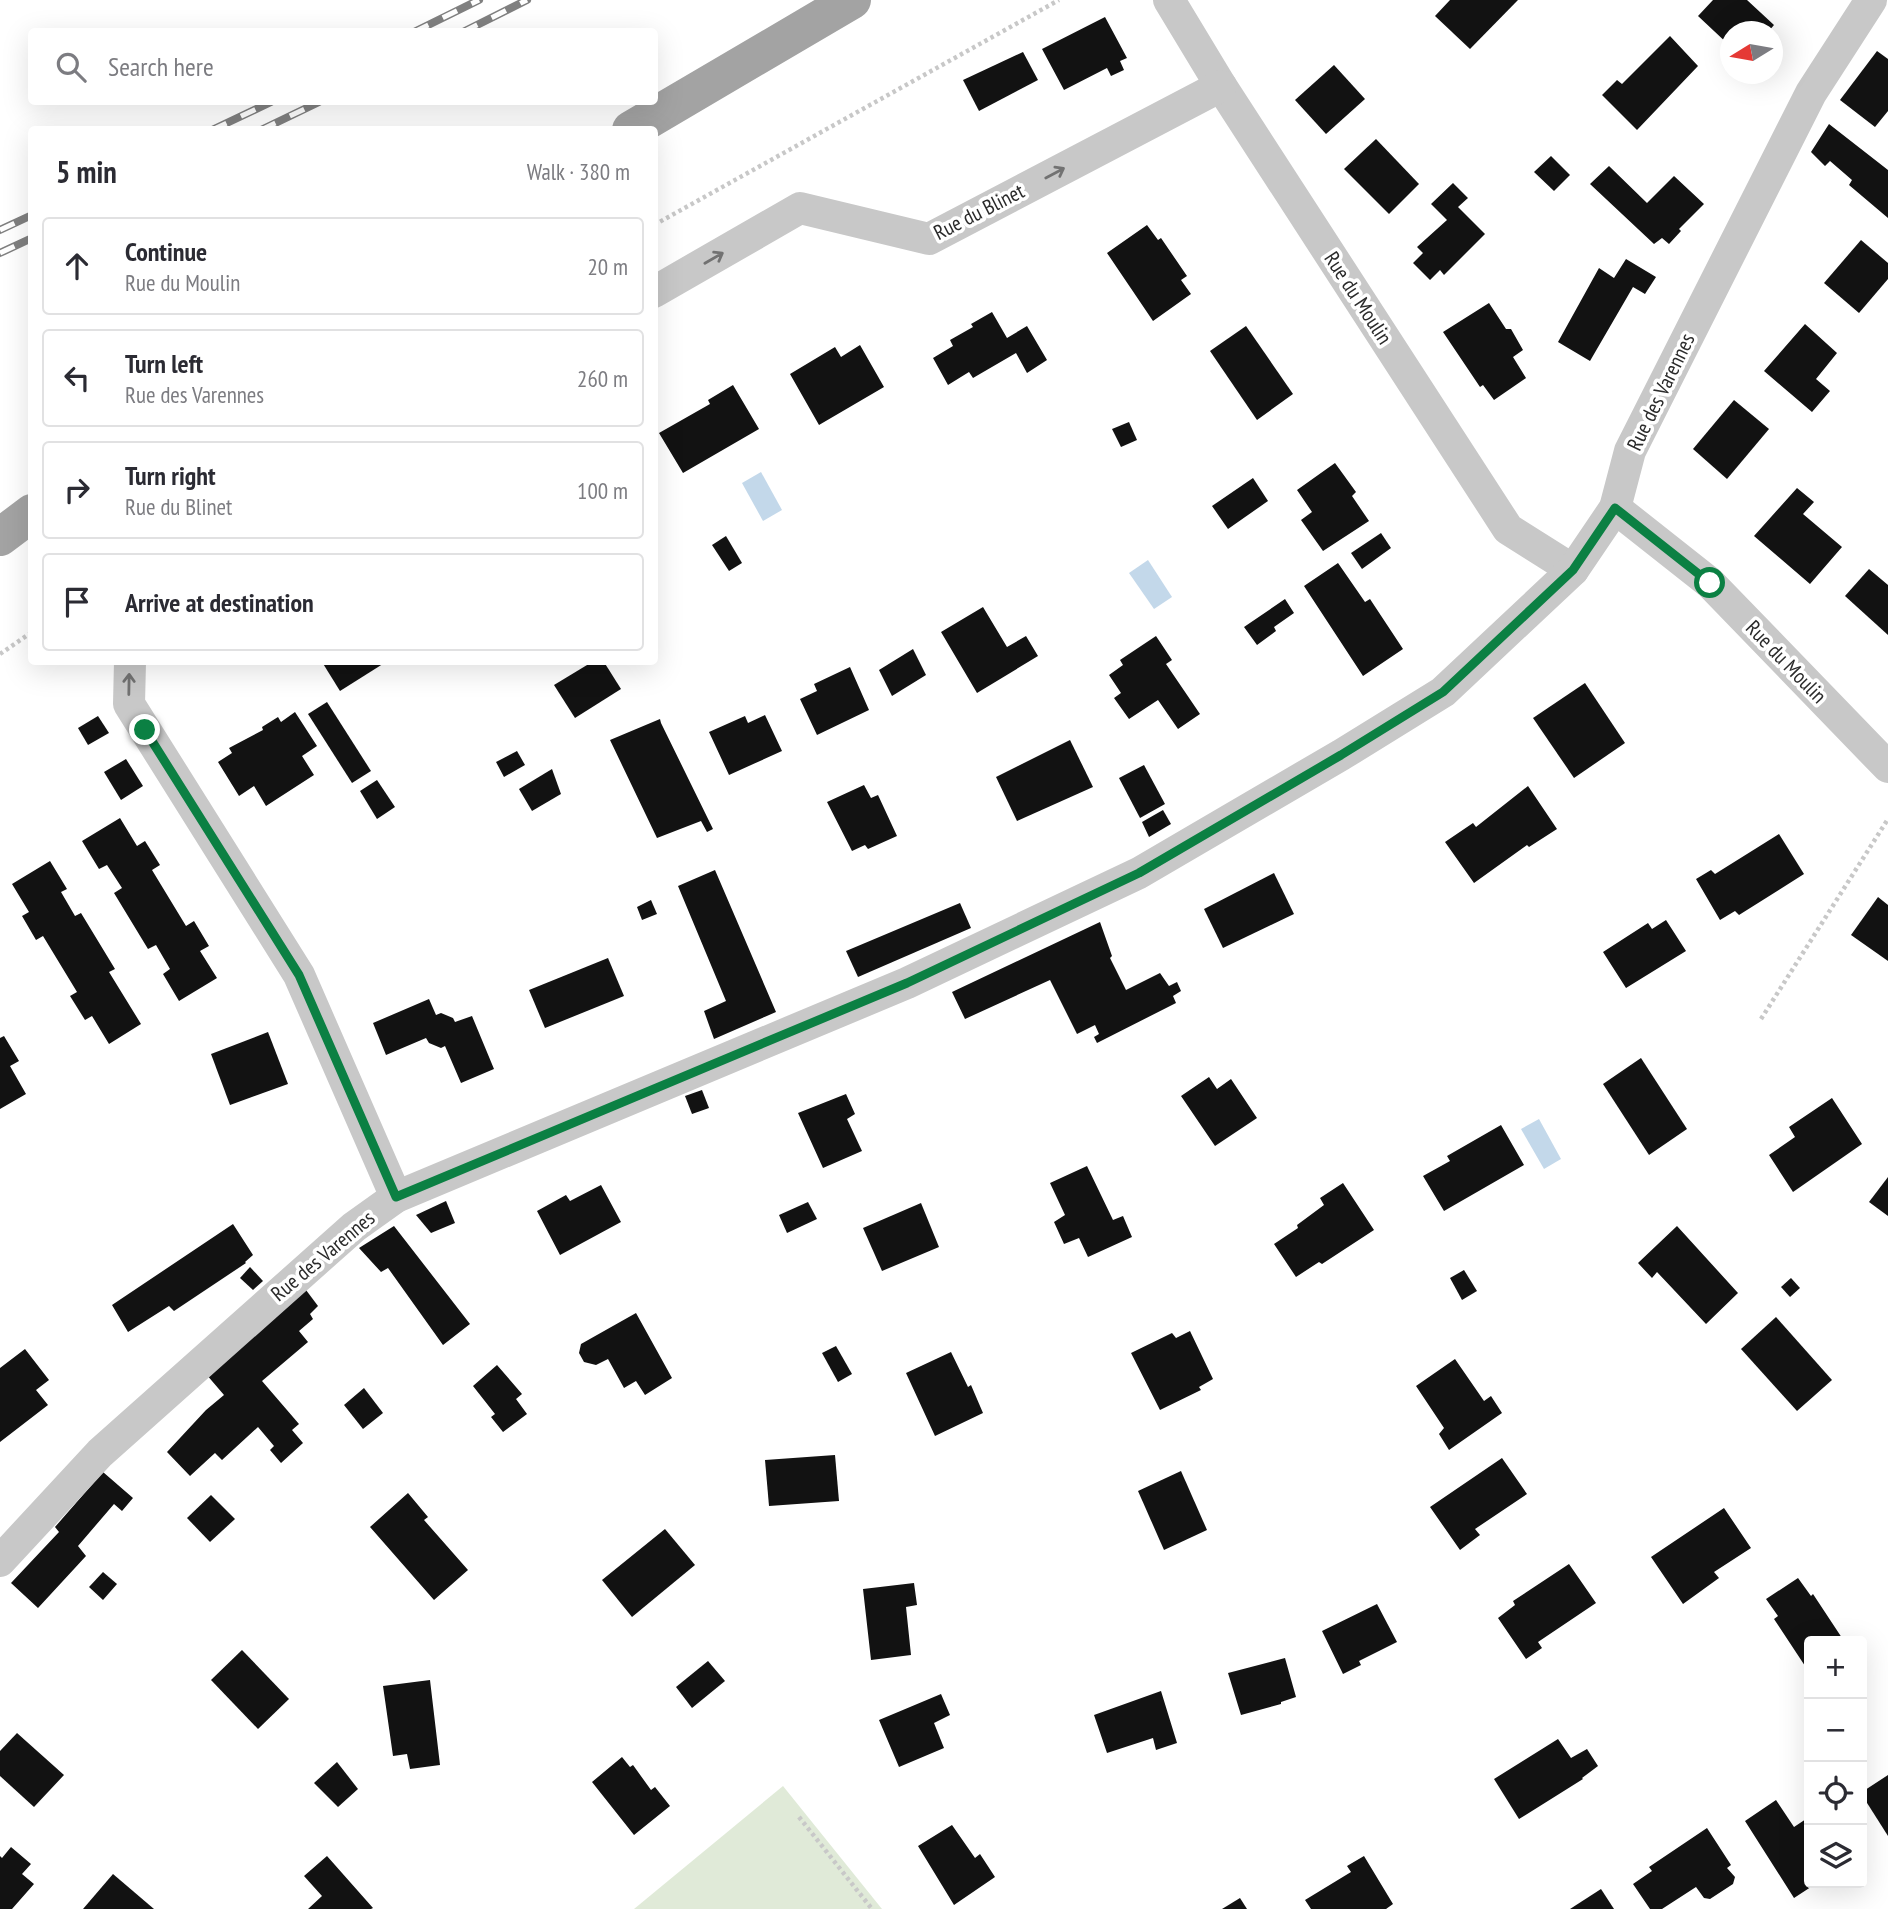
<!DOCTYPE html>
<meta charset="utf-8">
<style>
:root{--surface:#fff;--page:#f2f2f3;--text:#2b2b33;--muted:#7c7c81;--line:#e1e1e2}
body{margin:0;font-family:"PT Sans Narrow",sans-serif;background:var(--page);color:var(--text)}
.controls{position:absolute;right:21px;bottom:21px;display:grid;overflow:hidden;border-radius:7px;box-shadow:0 7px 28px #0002}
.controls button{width:63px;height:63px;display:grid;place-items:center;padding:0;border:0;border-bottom:2px solid var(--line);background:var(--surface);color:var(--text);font:35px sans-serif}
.compass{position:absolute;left:1720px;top:21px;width:63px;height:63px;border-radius:50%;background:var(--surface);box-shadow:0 7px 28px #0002;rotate:259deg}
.stop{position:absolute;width:21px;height:21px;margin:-16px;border:5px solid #0b8043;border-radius:50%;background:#fff}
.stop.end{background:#0b8043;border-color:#fff;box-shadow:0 2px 7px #0008}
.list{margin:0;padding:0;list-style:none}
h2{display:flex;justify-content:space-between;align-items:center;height:91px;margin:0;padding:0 28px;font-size:30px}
h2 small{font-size:23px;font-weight:400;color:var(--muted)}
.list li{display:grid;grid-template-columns:46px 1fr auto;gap:21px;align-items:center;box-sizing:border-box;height:98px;margin:0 14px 14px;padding:0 14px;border:2px solid var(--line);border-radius:7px}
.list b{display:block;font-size:26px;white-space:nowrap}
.list p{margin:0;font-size:23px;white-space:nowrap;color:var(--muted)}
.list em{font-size:23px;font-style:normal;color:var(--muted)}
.icon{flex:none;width:38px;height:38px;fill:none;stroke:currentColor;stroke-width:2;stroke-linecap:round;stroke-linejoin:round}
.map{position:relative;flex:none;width:1888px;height:1909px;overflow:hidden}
.search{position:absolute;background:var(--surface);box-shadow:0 7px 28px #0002;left:28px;top:28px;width:630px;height:77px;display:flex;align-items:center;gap:18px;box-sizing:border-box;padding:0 24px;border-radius:7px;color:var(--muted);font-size:26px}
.panel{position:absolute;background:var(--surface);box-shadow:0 7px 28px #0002;left:28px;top:126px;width:630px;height:539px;border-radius:7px}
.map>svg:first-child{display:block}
</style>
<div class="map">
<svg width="1888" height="1909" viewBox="0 0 1888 1909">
<rect width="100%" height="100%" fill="#fff"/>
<polygon fill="#e0ead8" points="783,1786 882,1909 634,1909"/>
<g fill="#c3d8ea">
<polygon points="761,472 782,510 763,521 742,483"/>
<polygon points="1148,560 1172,597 1154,609 1129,573"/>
<polygon points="1539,1119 1561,1159 1544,1169 1521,1129"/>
</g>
<g fill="#121212">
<polygon points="1450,0 1518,0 1470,49 1435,16"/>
<polygon points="1713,0 1747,0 1774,25 1768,32 1730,32 1730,46 1698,16"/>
<polygon points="1105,17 1127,58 1120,61 1124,70 1111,76 1107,68 1064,90 1042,49"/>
<polygon points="1670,36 1698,66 1637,130 1602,95 1617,80 1622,84"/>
<polygon points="1877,51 1888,59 1888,111 1875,127 1840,100"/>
<polygon points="1023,52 1038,80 979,111 963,80"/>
<polygon points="1334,65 1365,99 1326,134 1295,100"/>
<polygon points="1829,124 1888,170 1888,218 1849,185 1852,180 1830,161 1825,166 1811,152"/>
<polygon points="1376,139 1419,184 1389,214 1344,169"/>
<polygon points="1551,156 1570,175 1554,191 1534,172"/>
<polygon points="1609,166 1647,203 1674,176 1704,204 1679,229 1681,231 1669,244 1662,238 1654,244 1590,184"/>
<polygon points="1453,183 1468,198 1458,207 1485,234 1444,275 1440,270 1430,280 1413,263 1423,253 1417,247 1447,220 1431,204"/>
<polygon points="1147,225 1158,240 1161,238 1187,276 1181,280 1191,294 1153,321 1107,253"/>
<polygon points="1861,240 1888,263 1888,279 1859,313 1824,283"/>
<polygon points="1626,259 1656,277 1645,294 1633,287 1590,361 1558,342 1599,268 1614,278"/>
<polygon points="1489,303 1506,329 1511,329 1523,350 1513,357 1526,378 1494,400 1483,385 1480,387 1443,332"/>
<polygon points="992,312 1007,338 1027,326 1047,360 1027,373 1016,353 973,378 969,372 948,385 933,358 953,346 950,340 973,327 971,324"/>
<polygon points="1805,324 1837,353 1816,379 1830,391 1812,412 1764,371"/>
<polygon points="1246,326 1293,394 1257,420 1210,351"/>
<polygon points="860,345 884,387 819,425 790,374 835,347 841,357"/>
<polygon points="733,385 759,429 683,473 659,433 710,404 708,400"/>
<polygon points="1734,400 1769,429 1727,479 1693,449"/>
<polygon points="1129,422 1137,440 1121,447 1112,429"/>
<polygon points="1335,463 1356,492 1352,496 1369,521 1323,551 1301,520 1312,512 1297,490"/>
<polygon points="1253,478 1268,501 1228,529 1212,506"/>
<polygon points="1797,488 1814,502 1803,514 1842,547 1810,584 1754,536"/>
<polygon points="1381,533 1391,548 1362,569 1351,553"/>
<polygon points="726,536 742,563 729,571 712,545"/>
<polygon points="1338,563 1365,602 1370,599 1403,649 1363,676 1304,586"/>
<polygon points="1869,569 1888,585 1888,635 1845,596"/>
<polygon points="1285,599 1294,613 1274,627 1276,631 1257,645 1244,627"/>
<polygon points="983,607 1007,647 1026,636 1038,656 977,693 941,632"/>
<polygon points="1156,636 1172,660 1166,664 1200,714 1178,729 1158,700 1129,719 1114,698 1121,693 1109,675 1123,665 1120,660"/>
<polygon points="913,649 926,675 892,696 879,670"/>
<polygon points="322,662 386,662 340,691"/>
<polygon points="592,662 604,662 621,689 575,718 554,685"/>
<polygon points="850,667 869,710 817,735 800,699 817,691 814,684"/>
<polygon points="1585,683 1625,743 1574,778 1533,718"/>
<polygon points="327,702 371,771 352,783 308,714"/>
<polygon points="295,712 317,746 302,756 314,775 266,806 254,786 239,796 218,762 232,753 229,748 263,730 262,727 278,717 281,722"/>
<polygon points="765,715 782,751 729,775 709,732 745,716 748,723"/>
<polygon points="98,716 109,733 88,745 78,728"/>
<polygon points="660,719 661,723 713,829 707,832 701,821 657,838 610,740"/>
<polygon points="1070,740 1093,787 1017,821 996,777"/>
<polygon points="517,751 525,765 504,777 496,762"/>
<polygon points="126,759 143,786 121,800 104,772"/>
<polygon points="1144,765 1165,804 1140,818 1119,778"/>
<polygon points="552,769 561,794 532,811 519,789"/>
<polygon points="377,780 395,807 377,819 360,791"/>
<polygon points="864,785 871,798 878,795 897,836 868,849 865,845 852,851 827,802"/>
<polygon points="1528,786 1557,829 1529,847 1527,845 1474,883 1445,842 1473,823 1476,827"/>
<polygon points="1163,810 1171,824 1149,837 1142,822"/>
<polygon points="120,818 137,846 145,841 160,865 152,870 186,926 194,921 209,946 200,951 217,978 179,1001 163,974 170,969 156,945 148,949 114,893 122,888 107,865 99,869 82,841"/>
<polygon points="1779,834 1804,874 1739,915 1735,911 1720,920 1696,879 1711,870 1715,874"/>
<polygon points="50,861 67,889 61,892 75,916 81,913 115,969 109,972 141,1024 109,1044 92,1016 85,1020 70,996 77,992 43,936 36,940 22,916 29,912 12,884"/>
<polygon points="715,870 776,1012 714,1039 704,1011 726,1001 678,886"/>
<polygon points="1274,873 1294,914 1223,948 1204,909"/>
<polygon points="1878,897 1888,905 1888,961 1851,935"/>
<polygon points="651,900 657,914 642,920 637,907"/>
<polygon points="960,903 971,928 858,977 846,951"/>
<polygon points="1666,920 1686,951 1626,988 1603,952 1648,923 1652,929"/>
<polygon points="1100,922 1112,956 1110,958 1126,990 1160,973 1169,986 1177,982 1181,991 1173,996 1176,1003 1097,1043 1094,1037 1099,1034 1095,1025 1077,1034 1050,980 965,1019 952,992"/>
<polygon points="608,958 624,996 545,1028 529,990"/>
<polygon points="429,999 436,1015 441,1013 453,1018 455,1022 472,1016 494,1069 461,1083 445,1046 441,1048 429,1043 426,1038 386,1055 373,1023"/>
<polygon points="268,1032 288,1084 230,1105 211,1054"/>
<polygon points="4,1036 19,1061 10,1066 26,1094 0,1109 0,1038"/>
<polygon points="1641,1058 1687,1129 1649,1155 1603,1084"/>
<polygon points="1209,1077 1217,1089 1231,1079 1257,1118 1215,1146 1181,1096"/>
<polygon points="702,1090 709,1108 692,1114 685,1096"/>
<polygon points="846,1094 855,1114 847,1119 862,1151 823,1168 798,1113"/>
<polygon points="1832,1098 1862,1144 1793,1192 1769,1155 1795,1137 1789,1127"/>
<polygon points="1501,1125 1524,1165 1444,1211 1423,1176 1450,1161 1447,1156"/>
<polygon points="1087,1166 1113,1220 1123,1216 1132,1237 1088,1257 1079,1238 1064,1244 1054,1222 1065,1215 1050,1183"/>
<polygon points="1888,1177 1888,1216 1869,1202"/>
<polygon points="1343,1183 1374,1230 1322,1264 1319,1262 1296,1277 1274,1244 1298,1228 1297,1225 1324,1205 1320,1198"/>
<polygon points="601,1185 621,1222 560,1255 537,1211 566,1195 570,1201"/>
<polygon points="446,1201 455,1223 431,1233 416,1215"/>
<polygon points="808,1202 817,1219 787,1233 779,1215"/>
<polygon points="921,1203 939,1247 882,1271 863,1228"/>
<polygon points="233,1224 253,1255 245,1262 246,1263 174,1311 169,1306 128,1332 112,1305"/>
<polygon points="394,1226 470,1324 443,1345 388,1268 381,1272 359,1248"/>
<polygon points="1677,1226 1738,1293 1706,1324 1657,1272 1652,1278 1638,1263"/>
<polygon points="250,1267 263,1281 253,1290 240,1278"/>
<polygon points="1464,1270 1477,1291 1462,1300 1450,1278"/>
<polygon points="1791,1278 1800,1288 1790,1297 1781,1287"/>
<polygon points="306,1290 318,1306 310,1314 313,1319 299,1331 308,1342 262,1381 299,1424 292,1430 303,1443 281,1463 270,1450 274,1446 258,1427 222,1460 215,1453 190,1476 167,1452 206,1410 224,1395 206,1374"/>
<polygon points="636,1313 672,1378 645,1395 636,1381 624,1388 608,1359 596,1365 584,1362 579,1353 581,1344"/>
<polygon points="1776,1317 1832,1380 1797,1411 1741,1349"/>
<polygon points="1190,1331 1213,1379 1199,1387 1201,1390 1160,1410 1131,1353 1172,1333 1176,1338"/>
<polygon points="836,1346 852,1374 838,1382 822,1353"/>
<polygon points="25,1349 49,1380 36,1390 48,1405 0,1442 0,1368"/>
<polygon points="951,1352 968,1387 971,1385 983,1413 935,1436 906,1373"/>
<polygon points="1455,1359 1484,1401 1491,1396 1502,1413 1449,1450 1439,1434 1444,1428 1416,1386"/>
<polygon points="497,1365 522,1394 516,1399 527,1414 503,1432 491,1417 495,1414 473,1386"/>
<polygon points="364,1388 383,1413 363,1429 344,1405"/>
<polygon points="835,1455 839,1501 769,1506 765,1460"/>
<polygon points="1502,1458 1527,1494 1475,1529 1480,1535 1460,1550 1430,1507"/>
<polygon points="1181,1471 1207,1530 1164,1550 1138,1491"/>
<polygon points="103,1472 133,1498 122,1511 114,1504 78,1546 86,1556 38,1608 11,1583 59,1532 55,1527"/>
<polygon points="408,1493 428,1517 424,1520 468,1570 434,1600 370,1527"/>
<polygon points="211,1495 235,1519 210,1542 187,1518"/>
<polygon points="1724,1508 1751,1548 1714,1572 1719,1578 1683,1604 1651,1557"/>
<polygon points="665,1529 695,1565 632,1617 602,1580"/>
<polygon points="1569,1564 1596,1603 1538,1642 1542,1648 1526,1659 1498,1618 1515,1605 1513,1601"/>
<polygon points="103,1572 117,1584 103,1600 89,1587"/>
<polygon points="1798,1578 1811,1596 1813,1594 1844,1641 1809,1641 1809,1672 1774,1619 1778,1616 1766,1599"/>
<polygon points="914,1583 917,1605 906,1607 911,1655 871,1660 863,1589"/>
<polygon points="1377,1604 1397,1642 1359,1661 1361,1665 1343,1674 1322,1631"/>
<polygon points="242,1650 289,1699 258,1729 211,1680"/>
<polygon points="1285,1658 1296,1697 1281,1702 1281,1704 1241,1715 1228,1673"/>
<polygon points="708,1661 725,1681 692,1708 676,1687"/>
<polygon points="430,1680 440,1765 410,1769 407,1754 393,1756 383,1686"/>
<polygon points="1161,1691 1177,1743 1156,1750 1153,1738 1107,1753 1094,1715"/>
<polygon points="941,1694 950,1715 934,1723 944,1748 899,1767 879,1720"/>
<polygon points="17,1733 64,1775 34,1807 0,1776 0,1751"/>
<polygon points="1558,1739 1571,1758 1587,1749 1598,1766 1582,1778 1583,1779 1519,1819 1494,1779"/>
<polygon points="622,1757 630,1767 633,1765 651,1790 655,1787 670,1806 634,1835 592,1782"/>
<polygon points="337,1762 358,1789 338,1807 314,1783"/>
<polygon points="1888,1775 1888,1836 1862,1795 1862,1792"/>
<polygon points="1776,1800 1794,1827 1809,1817 1809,1883 1817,1883 1794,1898 1745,1821"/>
<polygon points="952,1825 975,1858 980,1854 995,1877 954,1905 918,1846"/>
<polygon points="1707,1828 1731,1865 1727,1868 1735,1877 1733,1884 1710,1899 1704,1898 1696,1887 1662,1909 1650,1909 1633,1884 1652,1871 1649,1867"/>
<polygon points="11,1847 31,1864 22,1874 34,1884 12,1909 0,1909 0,1856 2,1858"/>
<polygon points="327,1856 373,1908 371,1909 308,1909 322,1896 304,1876"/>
<polygon points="1364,1856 1393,1904 1386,1909 1311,1909 1305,1900 1351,1872 1347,1866"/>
<polygon points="113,1874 154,1909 83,1909"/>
<polygon points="1601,1889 1614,1909 1570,1909"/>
<polygon points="1240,1898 1247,1909 1222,1909"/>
</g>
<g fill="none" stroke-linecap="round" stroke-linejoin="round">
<g stroke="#c8c8c8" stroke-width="4.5" stroke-dasharray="3.5 3.5" stroke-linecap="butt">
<polyline points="654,225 1059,0"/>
<polyline points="0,654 32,632"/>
<polyline points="1761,1019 1888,819"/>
<polyline points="799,1817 872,1909"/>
</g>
<g stroke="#c8c8c8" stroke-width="32">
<polyline points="1169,0 1221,86 1508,529 1573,570"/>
<polyline points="654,292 800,208 929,239 1221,86"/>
<polyline points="1615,508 1710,583 1888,767"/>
<polyline points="130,662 129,704 299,975 396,1197"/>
<polyline points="0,1561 100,1453 354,1227 396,1197 907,983 1139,873 1341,755 1443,692 1573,570 1615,508 1630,451 1811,93 1871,0"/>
</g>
<g stroke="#a3a3a3" stroke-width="38">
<polyline points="631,130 852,0"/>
<polyline points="0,537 32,513"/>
</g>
<defs>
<g id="rail">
<polyline points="414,32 479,0"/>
<polyline points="463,32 527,0"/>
<polyline points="212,130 271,102"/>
<polyline points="261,130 319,102"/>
<polyline points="0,230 32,215"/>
<polyline points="0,253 32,238"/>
</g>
</defs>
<use href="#rail" stroke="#808080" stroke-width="8"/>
<use href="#rail" stroke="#fff" stroke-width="5" stroke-dasharray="16" stroke-linecap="butt"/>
</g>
<defs><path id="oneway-shaft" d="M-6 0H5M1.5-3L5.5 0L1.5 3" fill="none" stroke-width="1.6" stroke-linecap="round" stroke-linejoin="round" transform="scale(1.75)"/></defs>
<g stroke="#727272">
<use href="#oneway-shaft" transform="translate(1055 173) rotate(-28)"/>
<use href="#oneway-shaft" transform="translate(714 258) rotate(-30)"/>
<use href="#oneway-shaft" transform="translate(129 684) rotate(-89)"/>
</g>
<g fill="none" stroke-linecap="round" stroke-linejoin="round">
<polyline stroke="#0b8043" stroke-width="9" points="145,730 299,975 396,1197 907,983 1139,873 1341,755 1443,692 1573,570 1615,508 1710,583"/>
</g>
<g text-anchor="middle" stroke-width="7" stroke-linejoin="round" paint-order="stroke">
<g font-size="21" fill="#2b2b2b" stroke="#fff">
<text transform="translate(979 212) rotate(-27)" y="7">Rue du Blinet</text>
<text transform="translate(1358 298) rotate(57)" y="7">Rue du Moulin</text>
<text transform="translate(1661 392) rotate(-64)" y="7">Rue des Varennes</text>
<text transform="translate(1786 662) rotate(46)" y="7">Rue du Moulin</text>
<text transform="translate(323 1256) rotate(-40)" y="7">Rue des Varennes</text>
</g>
</g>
</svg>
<div class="controls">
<button>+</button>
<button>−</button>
<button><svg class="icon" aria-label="locate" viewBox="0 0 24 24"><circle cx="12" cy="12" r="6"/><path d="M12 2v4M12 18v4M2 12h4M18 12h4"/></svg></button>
<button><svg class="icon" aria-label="layers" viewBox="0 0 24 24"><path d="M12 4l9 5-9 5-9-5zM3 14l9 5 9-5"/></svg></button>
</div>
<svg class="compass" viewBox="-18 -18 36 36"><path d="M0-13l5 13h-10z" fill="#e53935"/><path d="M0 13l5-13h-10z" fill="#7c7c81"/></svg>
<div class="stop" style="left:1710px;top:583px"></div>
<div class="stop end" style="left:145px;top:730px"></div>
<div class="search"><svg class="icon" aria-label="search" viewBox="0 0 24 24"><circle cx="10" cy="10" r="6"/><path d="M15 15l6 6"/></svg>Search here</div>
<section class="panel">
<h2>5 min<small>Walk · 380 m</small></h2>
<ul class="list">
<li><svg class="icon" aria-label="ahead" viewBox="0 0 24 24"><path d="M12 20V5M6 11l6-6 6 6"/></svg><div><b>Continue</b><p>Rue du Moulin</p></div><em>20 m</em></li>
<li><svg class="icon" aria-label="left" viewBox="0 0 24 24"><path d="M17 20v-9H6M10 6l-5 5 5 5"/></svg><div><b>Turn left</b><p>Rue des Varennes</p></div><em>260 m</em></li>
<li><svg class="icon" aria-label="right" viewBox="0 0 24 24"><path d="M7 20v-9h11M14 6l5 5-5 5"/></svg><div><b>Turn right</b><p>Rue du Blinet</p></div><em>100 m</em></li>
<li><svg class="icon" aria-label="arrive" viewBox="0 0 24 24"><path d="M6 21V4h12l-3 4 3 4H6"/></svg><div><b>Arrive at destination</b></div></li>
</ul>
</section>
</div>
